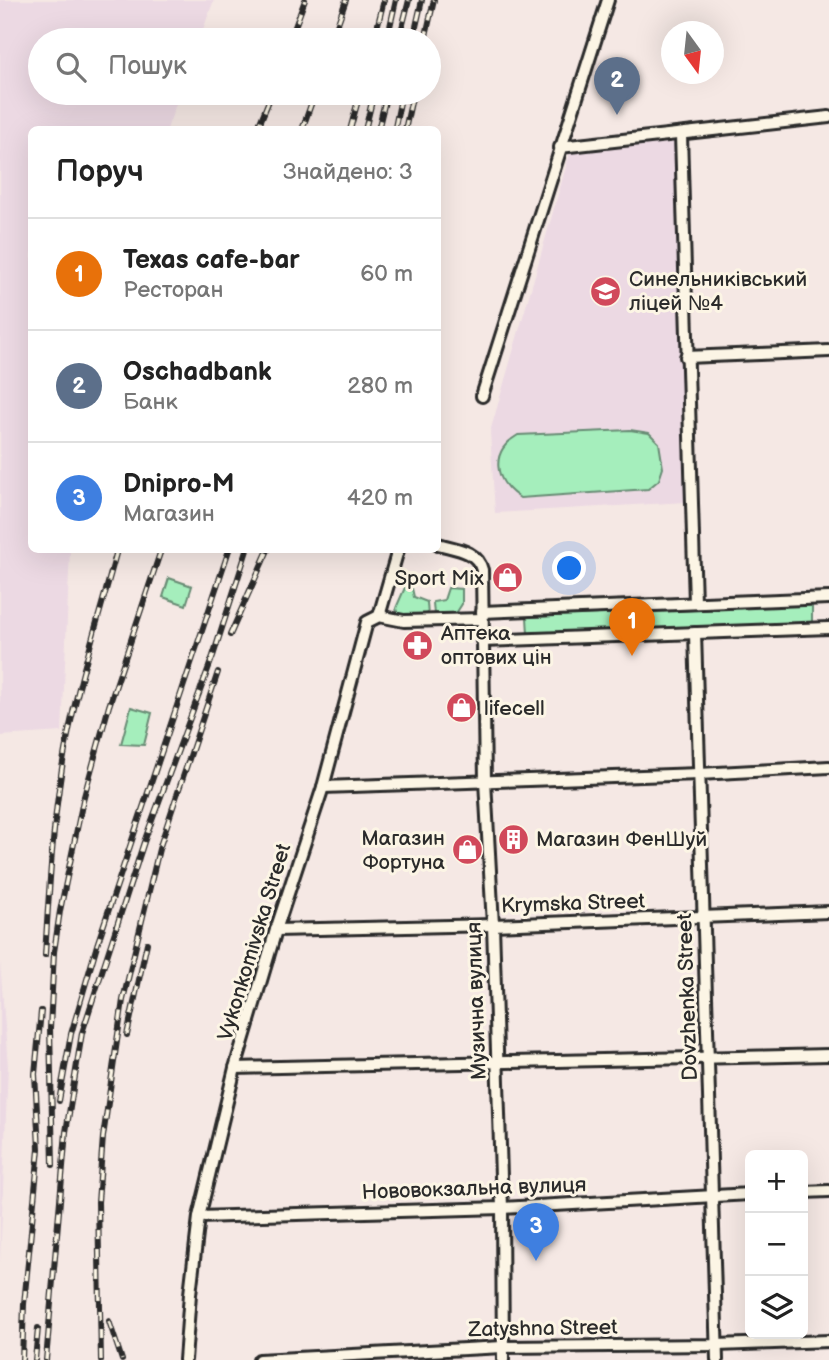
<!DOCTYPE html>
<html lang="uk">
<meta charset="utf-8">
<style>
:root{--surface:#fff;--page:#f6f6f6;--text:#222;--muted:#767676;--line:#e0e0e0;--accent:#d1495b}
body{margin:0;font-family:"Balsamiq Sans",sans-serif;background:var(--page);color:var(--text)}
.controls{position:absolute;right:21px;bottom:21px;display:grid;overflow:hidden;border-radius:10px;box-shadow:0 7px 28px #0002}
.controls button{width:63px;height:63px;display:grid;place-items:center;padding:0;border:0;border-bottom:2px solid var(--line);background:var(--surface);color:var(--text);font:35px sans-serif}
.compass{position:absolute;left:661px;top:21px;width:63px;height:63px;border-radius:50%;background:var(--surface);box-shadow:0 7px 28px #0002;rotate:165deg}
.you{position:absolute;left:570px;top:569px;width:24px;height:24px;margin:-18px;border:5px solid #fff;border-radius:50%;background:#1a73e8;box-shadow:0 0 0 10px #1a73e833}
.badge{display:grid;place-items:center;width:46px;height:46px;border-radius:50%;background:var(--accent);color:#fff;font-size:23px;font-weight:700}
.pin{position:absolute;translate:-50% -58px;filter:drop-shadow(0 2px 4px #0008)}
.pin::after{content:'';position:absolute;top:37px;width:24px;height:21px;background:inherit;clip-path:polygon(0 0,100% 0,50% 100%)}
.list{margin:0;padding:0;list-style:none}
h2{display:flex;justify-content:space-between;align-items:center;height:91px;margin:0;padding:0 28px;font-size:30px}
h2 small{font-size:23px;font-weight:400;color:var(--muted)}
.list li{display:grid;grid-template-columns:46px 1fr auto;gap:21px;align-items:center;box-sizing:border-box;height:112px;padding:0 28px;border-top:2px solid var(--line)}
.list b{display:block;font-size:26px;white-space:nowrap}
.list p{margin:0;font-size:23px;white-space:nowrap;color:var(--muted)}
.list em{font-size:23px;font-style:normal;color:var(--muted)}
.icon{flex:none;width:38px;height:38px;fill:none;stroke:currentColor;stroke-width:2;stroke-linecap:round;stroke-linejoin:round}
.map{position:relative;flex:none;width:829px;height:1360px;overflow:hidden}
.search{position:absolute;background:var(--surface);box-shadow:0 7px 28px #0002;left:28px;top:28px;width:413px;height:77px;display:flex;align-items:center;gap:18px;box-sizing:border-box;padding:0 24px;border-radius:38px;color:var(--muted);font-size:26px}
.panel{position:absolute;background:var(--surface);box-shadow:0 7px 28px #0002;left:28px;top:126px;width:413px;height:427px;border-radius:10px}
.map>svg:first-child{display:block}
</style>
<div class="map">
<svg width="829" height="1360" viewBox="0 0 829 1360">
<rect width="100%" height="100%" fill="#f5e8e4"/>
<filter id="ink" filterUnits="userSpaceOnUse"><feTurbulence type="fractalNoise" baseFrequency=".0143" numOctaves="2"/><feDisplacementMap in="SourceGraphic" scale="14" xChannelSelector="R" yChannelSelector="G"/><feConvolveMatrix kernelMatrix="1 2 1 2 8 2 1 2 1" color-interpolation-filters="sRGB"/></filter>
<g filter="url(#ink)">
<g fill="#ecd9e3">
<polygon points="0,0 214,0 199,40 40,40 40,93 180,93 167,129 32,130 32,550 70,550 62,732 0,736"/>
<polygon points="677,141 686,502 495,513 490,432 571,149"/>
<polygon points="0,962 8,1066 0,1262"/>
</g>
<g fill="#a5eebc" stroke="#688c74" stroke-width="2">
<path d="M630 430 649 433 659 443 663 468 659 480 648 489 520 498C494 481 489 452 518 435Z"/>
<polygon points="169,578 192,586 186,605 163,597"/>
<polygon points="407,583 411,584 414,597 427,602 428,617 398,616 396,608"/>
<polygon points="448,588 462,589 462,604 455,615 434,615 433,602 444,600"/>
<polygon points="812,605 812,624 528,634 527,617"/>
<polygon points="131,707 152,713 144,745 121,744"/>
</g>
<g fill="none" stroke-linecap="round" stroke-linejoin="round">
<defs>
<g id="minor">
<polyline points="681,135 695,603"/>
<polyline points="560,147 829,117"/>
<polyline points="686,357 829,351"/>
<polyline points="482,396 608,0"/>
<path d="M438 544C455 549 477 550 482 570L485 781 493 925 502 1208 503 1360"/>
<polyline points="482,612 829,598"/>
<polyline points="379,616 404,621 482,619"/>
<polyline points="379,616 398,550"/>
<polyline points="695,633 717,1360"/>
<polyline points="482,641 829,628"/>
<polyline points="323,787 699,774 829,767"/>
<polyline points="276,930 493,925 829,912"/>
<polyline points="235,1068 829,1055"/>
<polyline points="803,1192 829,1191"/>
<polyline points="199,1217 502,1208 750,1194"/>
<polyline points="185,1360 190,1294 199,1217 235,1068 276,930 323,787 367,622 379,616"/>
<polyline points="259,1360 503,1347 717,1345 829,1341"/>
</g>
</defs>
<use href="#minor" stroke="#2b2b2b" stroke-width="16"/>
<use href="#minor" stroke="#fcf5e5" stroke-width="10"/>
<defs>
<g id="rail">
<polyline points="290,40 305,0"/>
<polyline points="332,40 346,0"/>
<polyline points="374,40 384,0"/>
<polyline points="387,40 396,0"/>
<polyline points="399,40 409,0"/>
<polyline points="413,40 422,0"/>
<polyline points="425,40 434,0"/>
<polyline points="395,127 402,93"/>
<polyline points="257,130 272,93"/>
<polyline points="302,130 315,93"/>
<polyline points="350,130 360,93"/>
<polyline points="365,130 374,93"/>
<polyline points="378,130 387,93"/>
<polyline points="405,130 413,93"/>
<polyline points="230,635 268,550"/>
<path d="M45 955C49 893 52 830 62 768 74 693 98 622 117 550"/>
<polyline points="127,1035 147,943"/>
<polyline points="59,1101 71,1034 97,945 229,550"/>
<polyline points="53,1165 50,1028 54,952 60,911 83,800 109,706 161,550"/>
<polyline points="109,1321 122,1360"/>
<polyline points="22,1360 24,1304 39,1149 35,1074 41,1011"/>
<polyline points="35,1360 38,1328"/>
<polyline points="46,1360 66,1132 82,1033 144,842 213,656 247,550"/>
<polyline points="101,1360 98,1202 103,1137 123,1000 159,849 218,672"/>
</g>
</defs>
<use href="#rail" stroke="#2b2b2b" stroke-width="6"/>
<use href="#rail" stroke="#fcf5e5" stroke-width="3.5" stroke-dasharray="10" stroke-linecap="butt"/>
</g>
</g>
<defs>
<symbol id="school-disc" viewBox="-11 -11 22 22"><circle r="9.5" fill="#d1495b" stroke="#fcf5e5"/><path d="M0-5L7-2L0 1L-7-2ZM-4 1L0 2.5L4 1V4Q0 6-4 4Z" fill="#fff"/></symbol>
<symbol id="shop-disc" viewBox="-11 -11 22 22"><circle r="9.5" fill="#d1495b" stroke="#fcf5e5"/><path d="M-5-2.5h2.3a2.7 3.5 0 0 1 5.4 0H5L5.5 6h-11ZM-1.5-2.5h3a1.5 2.3 0 0 0-3 0Z" fill="#fff"/></symbol>
<symbol id="pharmacy-disc" viewBox="-11 -11 22 22"><circle r="9.5" fill="#d1495b" stroke="#fcf5e5"/><path d="M-2-6h4v4h4v4h-4v4h-4v-4h-4v-4h4Z" fill="#fff"/></symbol>
<symbol id="building-disc" viewBox="-11 -11 22 22"><circle r="9.5" fill="#d1495b" stroke="#fcf5e5"/><path d="M-4-6H4V6H1V3H-1V6H-4ZM-2.5-4.3h1.7v1.8h-1.7ZM.8-4.3h1.7v1.8H.8ZM-2.5-1h1.7V.8h-1.7ZM.8-1h1.7V.8H.8Z" fill="#fff"/></symbol>
</defs>
<g fill-rule="evenodd">
<use href="#school-disc" x="588" y="274" width="35" height="35"/>
<use href="#shop-disc" x="490" y="560" width="35" height="35"/>
<use href="#pharmacy-disc" x="400" y="628" width="35" height="35"/>
<use href="#shop-disc" x="444" y="690" width="35" height="35"/>
<use href="#building-disc" x="496" y="822" width="35" height="35"/>
<use href="#shop-disc" x="450" y="832" width="35" height="35"/>
</g>
<g text-anchor="middle" stroke-width="6" stroke-linejoin="round" paint-order="stroke">
<g font-size="21" fill="#2b2b2b" stroke="#fcf5e5" text-anchor="start">
<text x="629" y="286">Синельниківський<tspan x="629" dy="24">ліцей №4</tspan></text>
<text x="484" y="585" text-anchor="end">Sport Mix</text>
<text x="441" y="640">Аптека<tspan x="441" dy="24">оптових цін</tspan></text>
<text x="484" y="715">lifecell</text>
<text x="445" y="845" text-anchor="end">Магазин<tspan x="445" dy="24">Фортуна</tspan></text>
<text x="536" y="846">Магазин ФенШуй</text>
</g>
<g font-size="21" fill="#2b2b2b" stroke="#fcf5e5">
<text transform="translate(573 903) rotate(-2)" y="7">Krymska Street</text>
<text transform="translate(254 942) rotate(-73)" y="7">Vykonkomivska Street</text>
<text transform="translate(687 997) rotate(-92)" y="7">Dovzhenka Street</text>
<text transform="translate(476 1001) rotate(-92)" y="7">Музична вулиця</text>
<text transform="translate(474 1188) rotate(-2)" y="7">Нововокзальна вулиця</text>
<text transform="translate(543 1328) rotate(-1)" y="7">Zatyshna Street</text>
</g>
</g>
</svg>
<div class="controls">
<button>+</button>
<button>−</button>
<button><svg class="icon" aria-label="layers" viewBox="0 0 24 24"><path d="M12 4l9 5-9 5-9-5zM3 14l9 5 9-5"/></svg></button>
</div>
<svg class="compass" viewBox="-18 -18 36 36"><path d="M0-13l5 13h-10z" fill="#e53935"/><path d="M0 13l5-13h-10z" fill="#767676"/></svg>
<div class="you"></div>
<div class="pin badge" style="left:632px;top:656px;background:#e8710a">1</div>
<div class="pin badge" style="left:617px;top:115px;background:#5c6f8a">2</div>
<div class="pin badge" style="left:536px;top:1261px;background:#3f7fe0">3</div>
<div class="search"><svg class="icon" aria-label="search" viewBox="0 0 24 24"><circle cx="10" cy="10" r="6"/><path d="M15 15l6 6"/></svg>Пошук</div>
<section class="panel">
<h2>Поруч<small>Знайдено: 3</small></h2>
<ul class="list">
<li><span class="badge" style="background:#e8710a">1</span><div><b>Texas cafe-bar</b><p>Ресторан</p></div><em>60 m</em></li>
<li><span class="badge" style="background:#5c6f8a">2</span><div><b>Oschadbank</b><p>Банк</p></div><em>280 m</em></li>
<li><span class="badge" style="background:#3f7fe0">3</span><div><b>Dnipro-M</b><p>Магазин</p></div><em>420 m</em></li>
</ul>
</section>
</div>
